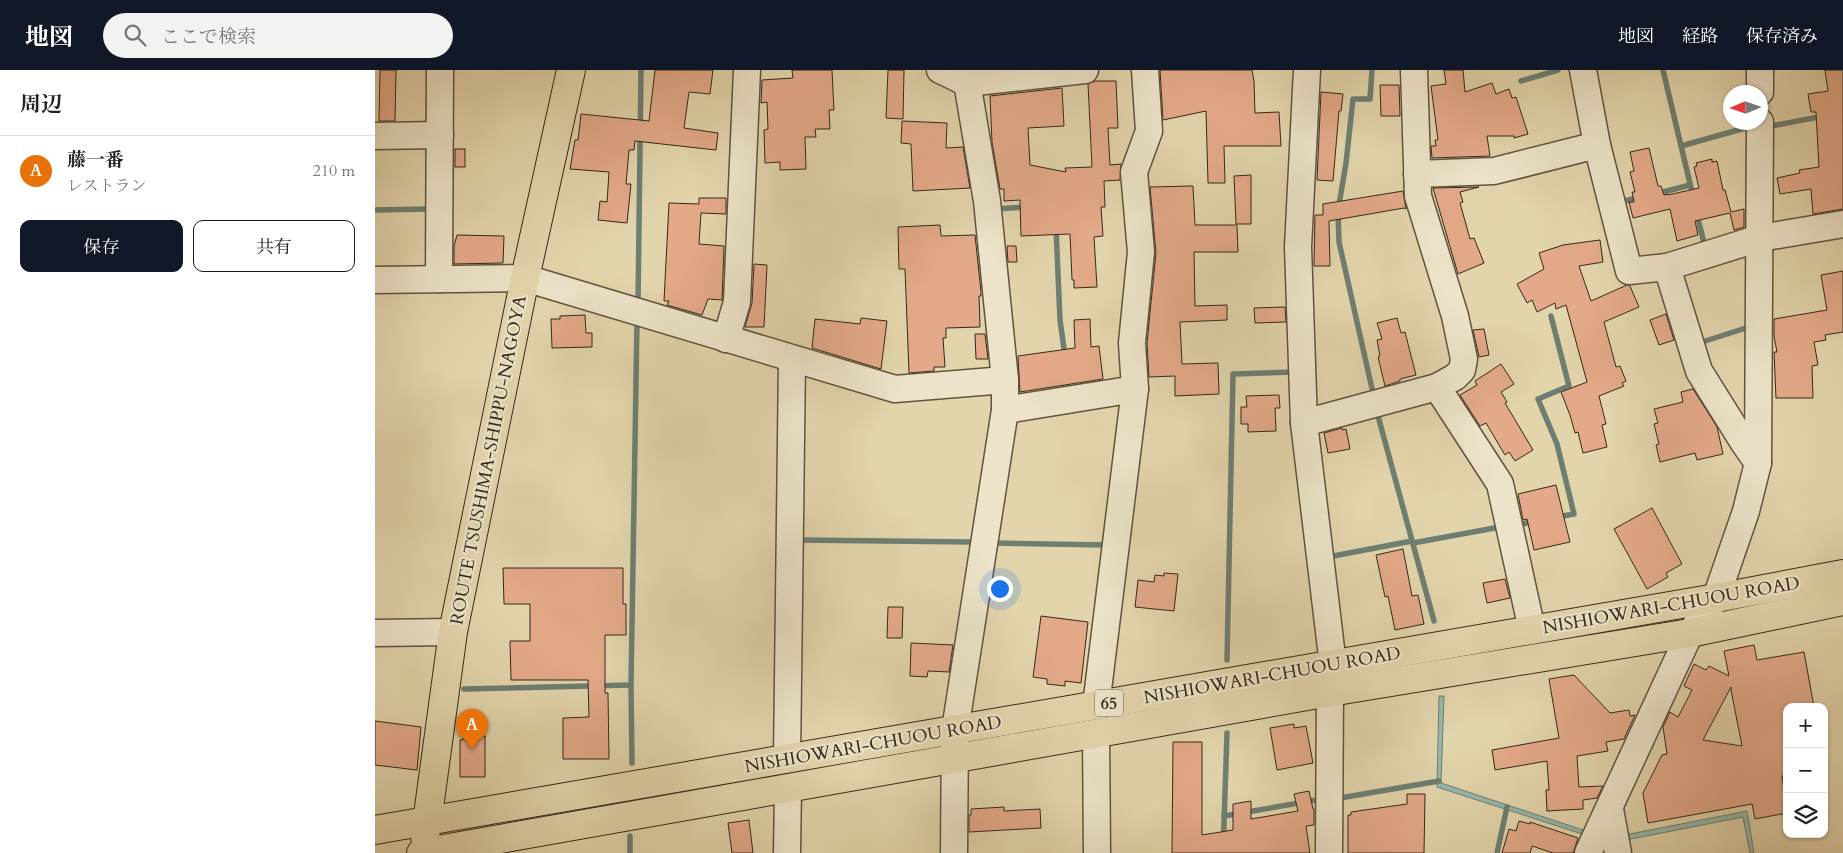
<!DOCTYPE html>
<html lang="ja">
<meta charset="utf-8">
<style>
:root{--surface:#fff;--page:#f2f2f2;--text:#222;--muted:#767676;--line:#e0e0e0;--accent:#111827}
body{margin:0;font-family:Cardo,"Noto Serif JP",serif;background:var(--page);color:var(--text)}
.controls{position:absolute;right:15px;bottom:15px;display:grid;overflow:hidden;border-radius:10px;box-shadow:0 1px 4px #0004}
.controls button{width:45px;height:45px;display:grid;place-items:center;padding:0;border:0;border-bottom:1px solid var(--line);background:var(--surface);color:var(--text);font:25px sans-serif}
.compass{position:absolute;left:1348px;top:15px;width:45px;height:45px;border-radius:50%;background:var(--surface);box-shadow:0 1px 4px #0004;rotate:268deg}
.you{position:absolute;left:624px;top:518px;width:18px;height:18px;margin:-12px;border:4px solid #fff;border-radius:50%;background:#1a73e8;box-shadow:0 0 0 8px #1a73e833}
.badge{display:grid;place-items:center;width:32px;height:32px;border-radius:50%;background:var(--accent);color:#fff;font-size:16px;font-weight:700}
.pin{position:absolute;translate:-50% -41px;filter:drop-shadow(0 1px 2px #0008)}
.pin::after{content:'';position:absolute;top:26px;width:18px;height:15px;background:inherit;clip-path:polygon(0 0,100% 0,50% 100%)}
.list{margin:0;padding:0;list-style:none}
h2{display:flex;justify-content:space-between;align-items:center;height:65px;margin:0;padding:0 20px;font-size:21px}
h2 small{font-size:16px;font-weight:400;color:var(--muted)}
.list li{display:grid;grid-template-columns:32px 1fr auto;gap:15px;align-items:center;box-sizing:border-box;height:70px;padding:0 20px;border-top:1px solid var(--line)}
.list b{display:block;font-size:19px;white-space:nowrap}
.list p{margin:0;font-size:16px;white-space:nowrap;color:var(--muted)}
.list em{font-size:16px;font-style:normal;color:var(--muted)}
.actions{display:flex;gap:10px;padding:15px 20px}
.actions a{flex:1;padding:11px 0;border:1px solid var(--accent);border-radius:10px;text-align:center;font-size:18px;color:var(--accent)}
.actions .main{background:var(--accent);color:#fff}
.icon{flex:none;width:28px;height:28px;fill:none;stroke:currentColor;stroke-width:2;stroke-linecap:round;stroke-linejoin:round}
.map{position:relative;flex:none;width:1468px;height:783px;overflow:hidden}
header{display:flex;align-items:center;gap:30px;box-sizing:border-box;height:70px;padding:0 25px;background:var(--accent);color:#fff}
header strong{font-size:24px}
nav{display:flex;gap:28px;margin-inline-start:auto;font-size:18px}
.search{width:350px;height:45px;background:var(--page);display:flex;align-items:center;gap:12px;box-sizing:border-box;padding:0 18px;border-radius:28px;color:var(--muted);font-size:19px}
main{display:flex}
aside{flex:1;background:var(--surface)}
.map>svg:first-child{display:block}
</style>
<header>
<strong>地図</strong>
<div class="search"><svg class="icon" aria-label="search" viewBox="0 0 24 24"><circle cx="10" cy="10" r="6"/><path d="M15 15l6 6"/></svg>ここで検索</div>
<nav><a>地図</a><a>経路</a><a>保存済み</a></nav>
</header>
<main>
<aside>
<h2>周辺<small></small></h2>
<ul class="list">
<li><span class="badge" style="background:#e8710a">A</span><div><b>藤一番</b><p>レストラン</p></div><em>210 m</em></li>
</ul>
<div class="actions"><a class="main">保存</a><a>共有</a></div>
</aside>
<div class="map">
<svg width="1468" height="783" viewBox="0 0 1468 783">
<rect width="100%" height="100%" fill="#e2d4ab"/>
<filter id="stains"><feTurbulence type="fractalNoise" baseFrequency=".004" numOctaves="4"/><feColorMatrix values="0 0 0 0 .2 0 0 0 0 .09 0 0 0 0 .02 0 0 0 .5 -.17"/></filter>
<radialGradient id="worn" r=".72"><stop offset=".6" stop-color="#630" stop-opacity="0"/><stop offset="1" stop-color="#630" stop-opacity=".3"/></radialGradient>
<g fill="#95b8ad" stroke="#6e7f72">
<polygon points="1064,626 1069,626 1066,713 1208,760 1207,764 1062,717"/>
<polygon points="1372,741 1379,783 1375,783 1368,747 1251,770 1250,765"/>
</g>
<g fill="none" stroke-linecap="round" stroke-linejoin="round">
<g stroke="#6e7f72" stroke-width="5.5">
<polyline points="997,0 995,29 978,29 971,93 963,141 964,172 998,323"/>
<polyline points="1288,0 1318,126"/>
<polyline points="1146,11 1183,0"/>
<polyline points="1396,56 1449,46"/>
<polyline points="1306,76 1374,57"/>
<polyline points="1281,124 1315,115"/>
<polyline points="1246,132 1265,127"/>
<polyline points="621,139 652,137"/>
<polyline points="0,140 55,139"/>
<polyline points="1322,145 1330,177"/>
<polyline points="681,158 685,250 690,286"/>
<polyline points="263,235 266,0"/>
<polyline points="1176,246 1194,316 1163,329 1182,374 1199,444 1182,447"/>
<polyline points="1324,273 1374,257 1374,255"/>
<polyline points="1003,346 1059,551"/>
<polyline points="1143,455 1160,451"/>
<polyline points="425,470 597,472"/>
<polyline points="619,473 733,475"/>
<polyline points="1038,473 1125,457"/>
<polyline points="953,487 1037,471"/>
<polyline points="852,590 858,304 919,302"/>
<polyline points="89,619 256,615"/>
<polyline points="257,693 256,615 262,252"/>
<polyline points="965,728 1064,711"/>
<polyline points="849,746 947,729"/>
<polyline points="255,783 255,766"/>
<polyline points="848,783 852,663"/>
<polyline points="1122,783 1132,737"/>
</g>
</g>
<g fill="#e3a989" stroke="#342919" fill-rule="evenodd">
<polygon points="5,0 21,0 20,51 4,51"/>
<polygon points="280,0 338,0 335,24 314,22 309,58 343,63 341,80 260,71 259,80 254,80 251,114 256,114 252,153 223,150 225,131 232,132 234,102 195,99 200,70 203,70 206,44 274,51"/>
<polygon points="417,0 457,0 459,40 454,40 455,59 440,59 441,67 430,67 431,99 405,100 405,92 390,93 389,60 393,59 392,32 386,33 387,10 418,8"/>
<polygon points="513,0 529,0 528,49 511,48"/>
<polygon points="785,0 877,0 879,11 880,43 904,42 906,76 849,76 850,113 833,113 831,41 788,50"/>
<polygon points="1069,0 1088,0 1090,22 1117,13 1121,24 1134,19 1137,28 1141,27 1153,64 1139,68 1139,66 1112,66 1115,86 1057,88 1056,76 1061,76 1060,70 1063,70 1056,16 1071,14"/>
<polygon points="1450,0 1468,0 1468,139 1438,144 1436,119 1405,124 1402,108 1425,103 1424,100 1444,97 1441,42 1436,42 1433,24 1453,21"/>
<polygon points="720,11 741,11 743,58 733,58 735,95 746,94 745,110 729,111 730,137 726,137 728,166 719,167 722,217 699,218 699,210 697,210 695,164 646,166 645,130 629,131 629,119 625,119 617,72 615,26 687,18 689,56 653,58 655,95 691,102 690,98 717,97 713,14"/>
<polygon points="1005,15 1024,15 1025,46 1006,46"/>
<polygon points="946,22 968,24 966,41 964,41 958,111 942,110"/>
<polygon points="527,51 572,53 571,78 588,77 595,118 538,121 536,74 526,73"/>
<polygon points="1274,78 1283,116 1286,116 1289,125 1293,124 1293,125 1324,118 1319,97 1322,96 1321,93 1337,89 1337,92 1342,91 1348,120 1350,120 1356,142 1369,139 1369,157 1359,160 1355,143 1320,151 1323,165 1302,171 1295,139 1258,148 1254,132 1259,132 1257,122 1260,122 1255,102 1259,101 1255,82"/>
<rect x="80" y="79" width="10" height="18"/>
<polygon points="876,105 876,154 861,154 859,106"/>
<polygon points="818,116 820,155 862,155 863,182 819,182 820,236 852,235 852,250 805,252 807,294 843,293 844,324 800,326 800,306 774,307 772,273 781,183 775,117"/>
<polygon points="1104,117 1085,122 1088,132 1085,133 1095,169 1099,168 1109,193 1083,204 1058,118"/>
<polygon points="1028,121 1031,139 1029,138 954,151 955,196 939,196 940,145 948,145 948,134"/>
<polygon points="324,128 351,128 351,144 326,143 324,174 349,176 347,230 333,229 327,245 292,235 294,231 289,231 294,133 324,134"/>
<polygon points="565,155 566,166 600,165 606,222 606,226 604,226 605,257 571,258 571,268 568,268 570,297 559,297 559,301 534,303 530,199 524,199 523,157"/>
<polygon points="82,165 129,166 128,193 79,194 79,176"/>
<polygon points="1225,170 1228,192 1204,196 1216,231 1252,215 1255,216 1264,237 1229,252 1241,297 1245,296 1251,311 1247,313 1249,316 1224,326 1231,354 1227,355 1232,377 1208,383 1203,362 1200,363 1195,345 1186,322 1212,312 1191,235 1181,239 1180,233 1162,242 1157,230 1152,233 1142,214 1169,199 1164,183 1188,175"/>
<polygon points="632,176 641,176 642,192 633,192"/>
<polygon points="379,194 392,195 389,257 370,257 377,233"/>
<polygon points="1468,201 1468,262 1450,265 1451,270 1439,272 1443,295 1437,296 1438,328 1401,328 1399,282 1402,282 1399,266 1399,249 1452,240 1446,205"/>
<polygon points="910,237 911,252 880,253 879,238"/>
<polygon points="1291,244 1299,270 1284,275 1275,250"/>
<polygon points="210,245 211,263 217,263 217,277 177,278 176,249 185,249 185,246"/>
<polygon points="486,248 512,251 506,299 437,278 440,249 485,254"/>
<polygon points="1022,248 1026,263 1030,262 1041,305 1025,309 1025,311 1010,316 1003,287 1005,286 1002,270 1007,269 1002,253"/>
<polygon points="715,249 716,277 724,276 728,309 645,322 643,286 700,278 699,250"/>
<polygon points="1109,259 1114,285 1104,287 1098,260"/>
<polygon points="600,264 610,264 613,289 601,289"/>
<polygon points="1126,294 1139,314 1126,322 1132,332 1130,333 1158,380 1140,391 1134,382 1130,385 1111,353 1105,356 1085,325 1102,315 1100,311"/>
<polygon points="1318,319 1342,357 1348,384 1322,390 1320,383 1285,392 1281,375 1284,374 1279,354 1283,353 1279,339 1308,332 1306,322"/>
<polygon points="904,325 905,338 900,338 901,361 873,362 873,354 866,354 866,337 872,337 871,326"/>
<polygon points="967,358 967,360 971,359 975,379 953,383 949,363"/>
<polygon points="1181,415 1195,472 1159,480 1152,449 1148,450 1143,424"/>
<polygon points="1277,438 1307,494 1291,503 1293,507 1272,519 1239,459"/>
<polygon points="1028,479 1037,526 1043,525 1049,554 1020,560 1013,526 1010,527 1001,485"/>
<polygon points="128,498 248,498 248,534 251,534 251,565 230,565 230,623 233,623 234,689 188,689 188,648 214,647 213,610 136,610 135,571 155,571 155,534 129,534"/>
<polygon points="789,503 803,504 799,541 760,537 763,510 779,512 780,505 789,506"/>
<polygon points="1130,509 1135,528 1112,533 1108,513"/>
<polygon points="513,537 528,537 527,568 512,568"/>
<polygon points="666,546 713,552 706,613 690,611 690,616 672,614 672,609 658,607"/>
<polygon points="536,573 578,575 574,602 553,601 552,607 535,606"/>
<path d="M1379 575 1382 590 1429 582 1439 637H1412V705L1407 706 1412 743 1380 749 1377 734 1273 753 1268 723 1287 685 1292 684 1288 657 1295 642 1303 647 1317 620 1309 616 1319 594 1331 600 1334 596 1354 606 1349 581ZM1356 617V620L1367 676 1328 670Z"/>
<polygon points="1199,605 1235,643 1254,640 1255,646 1260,645 1249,669 1231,672 1233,681 1202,686 1204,717 1228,716 1222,728 1208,730 1208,739 1172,741 1171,720 1174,720 1172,691 1120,700 1117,680 1184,668 1174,609"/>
<polygon points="0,651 46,657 42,700 0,695"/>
<polygon points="919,654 919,658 931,656 938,693 902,700 895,658"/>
<polygon points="88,666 110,666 110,707 85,707 85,670 88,670"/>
<polygon points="798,672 827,672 827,765 858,760 858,734 876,731 876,749 923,741 919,724 934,721 938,739 939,739 939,755 931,756 935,783 797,783"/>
<polygon points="1032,724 1050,724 1049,783 973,783 973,745 976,745 976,742 1032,734"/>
<polygon points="629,737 629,741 665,739 666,758 594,762 594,745 596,745 596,739"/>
<polygon points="374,750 378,783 357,783 353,753"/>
<polygon points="1144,751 1155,754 1155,752 1203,768 1198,783 1178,783 1157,776 1155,783 1127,783 1134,759 1141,761"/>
</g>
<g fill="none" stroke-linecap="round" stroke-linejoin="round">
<defs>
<g id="minor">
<polyline points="565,0 592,13 710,0"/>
<polyline points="932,0 923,177 929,353 958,595"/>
<polyline points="1208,0 1222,75 1254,201 1292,197 1385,168 1468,154"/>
<polyline points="1385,0 1385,22"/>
<polyline points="0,66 65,65"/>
<polyline points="1042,104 1119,101 1222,75"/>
<polyline points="1292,197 1324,301 1369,373 1383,393"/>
<polyline points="64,209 65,0"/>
<polyline points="0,210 150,208 520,319 630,310"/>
<polyline points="351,269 362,232 372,0"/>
<polyline points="1062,317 1125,414 1157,560"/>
<polyline points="630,340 760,319"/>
<polyline points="929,353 1062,317 1080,307 1087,300 1089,289 1080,246 1043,126 1039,0"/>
<polyline points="0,563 78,562"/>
<polyline points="721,636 760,319 757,273 766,182 759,102 774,61 770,0"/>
<polyline points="721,664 722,783"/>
<polyline points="412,689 417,289"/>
<polyline points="1235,739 1243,783"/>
<polyline points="412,783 413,718"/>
<polyline points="579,783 580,660 630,340 630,310 612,131 590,0"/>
<polyline points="954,783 955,622"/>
<polyline points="1213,783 1315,563 1341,528 1371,441 1383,393 1385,52"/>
</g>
<g id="major">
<polyline points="0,760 1341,528 1468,504"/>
<polyline points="50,767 78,562 150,208 196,0"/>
<polyline points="46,783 955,622 1315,563 1468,531"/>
</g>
</defs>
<use href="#minor" stroke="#60543e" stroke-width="29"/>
<use href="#major" stroke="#342919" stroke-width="30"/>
<use href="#minor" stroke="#ece3c8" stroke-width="26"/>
<use href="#major" stroke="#e2d4ab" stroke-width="28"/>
</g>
<g text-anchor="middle" stroke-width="4.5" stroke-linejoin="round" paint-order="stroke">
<rect fill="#ece3c8" stroke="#6b614e" stroke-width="1" x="720" y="619.5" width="28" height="27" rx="4"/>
<g font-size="16" font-weight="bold" fill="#342919">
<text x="734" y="639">65</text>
</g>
<g font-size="18" fill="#342919" stroke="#ece3c8">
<text transform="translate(113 390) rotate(-79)" y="6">ROUTE TSUSHIMA-SHIPPU-NAGOYA</text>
<text transform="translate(1296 535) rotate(-10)" y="6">NISHIOWARI-CHUOU ROAD</text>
<text transform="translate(897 605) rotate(-10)" y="6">NISHIOWARI-CHUOU ROAD</text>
<text transform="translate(498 674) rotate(-10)" y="6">NISHIOWARI-CHUOU ROAD</text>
</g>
</g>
<rect width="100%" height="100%" filter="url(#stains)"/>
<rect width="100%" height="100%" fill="url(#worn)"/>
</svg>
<div class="controls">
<button>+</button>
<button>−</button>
<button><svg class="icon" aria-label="layers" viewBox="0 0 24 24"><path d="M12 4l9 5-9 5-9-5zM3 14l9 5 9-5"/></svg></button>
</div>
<svg class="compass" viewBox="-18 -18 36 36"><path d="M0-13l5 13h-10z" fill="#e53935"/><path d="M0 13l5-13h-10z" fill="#767676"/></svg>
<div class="you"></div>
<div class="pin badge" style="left:97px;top:680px;background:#e8710a">A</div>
</div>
</main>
